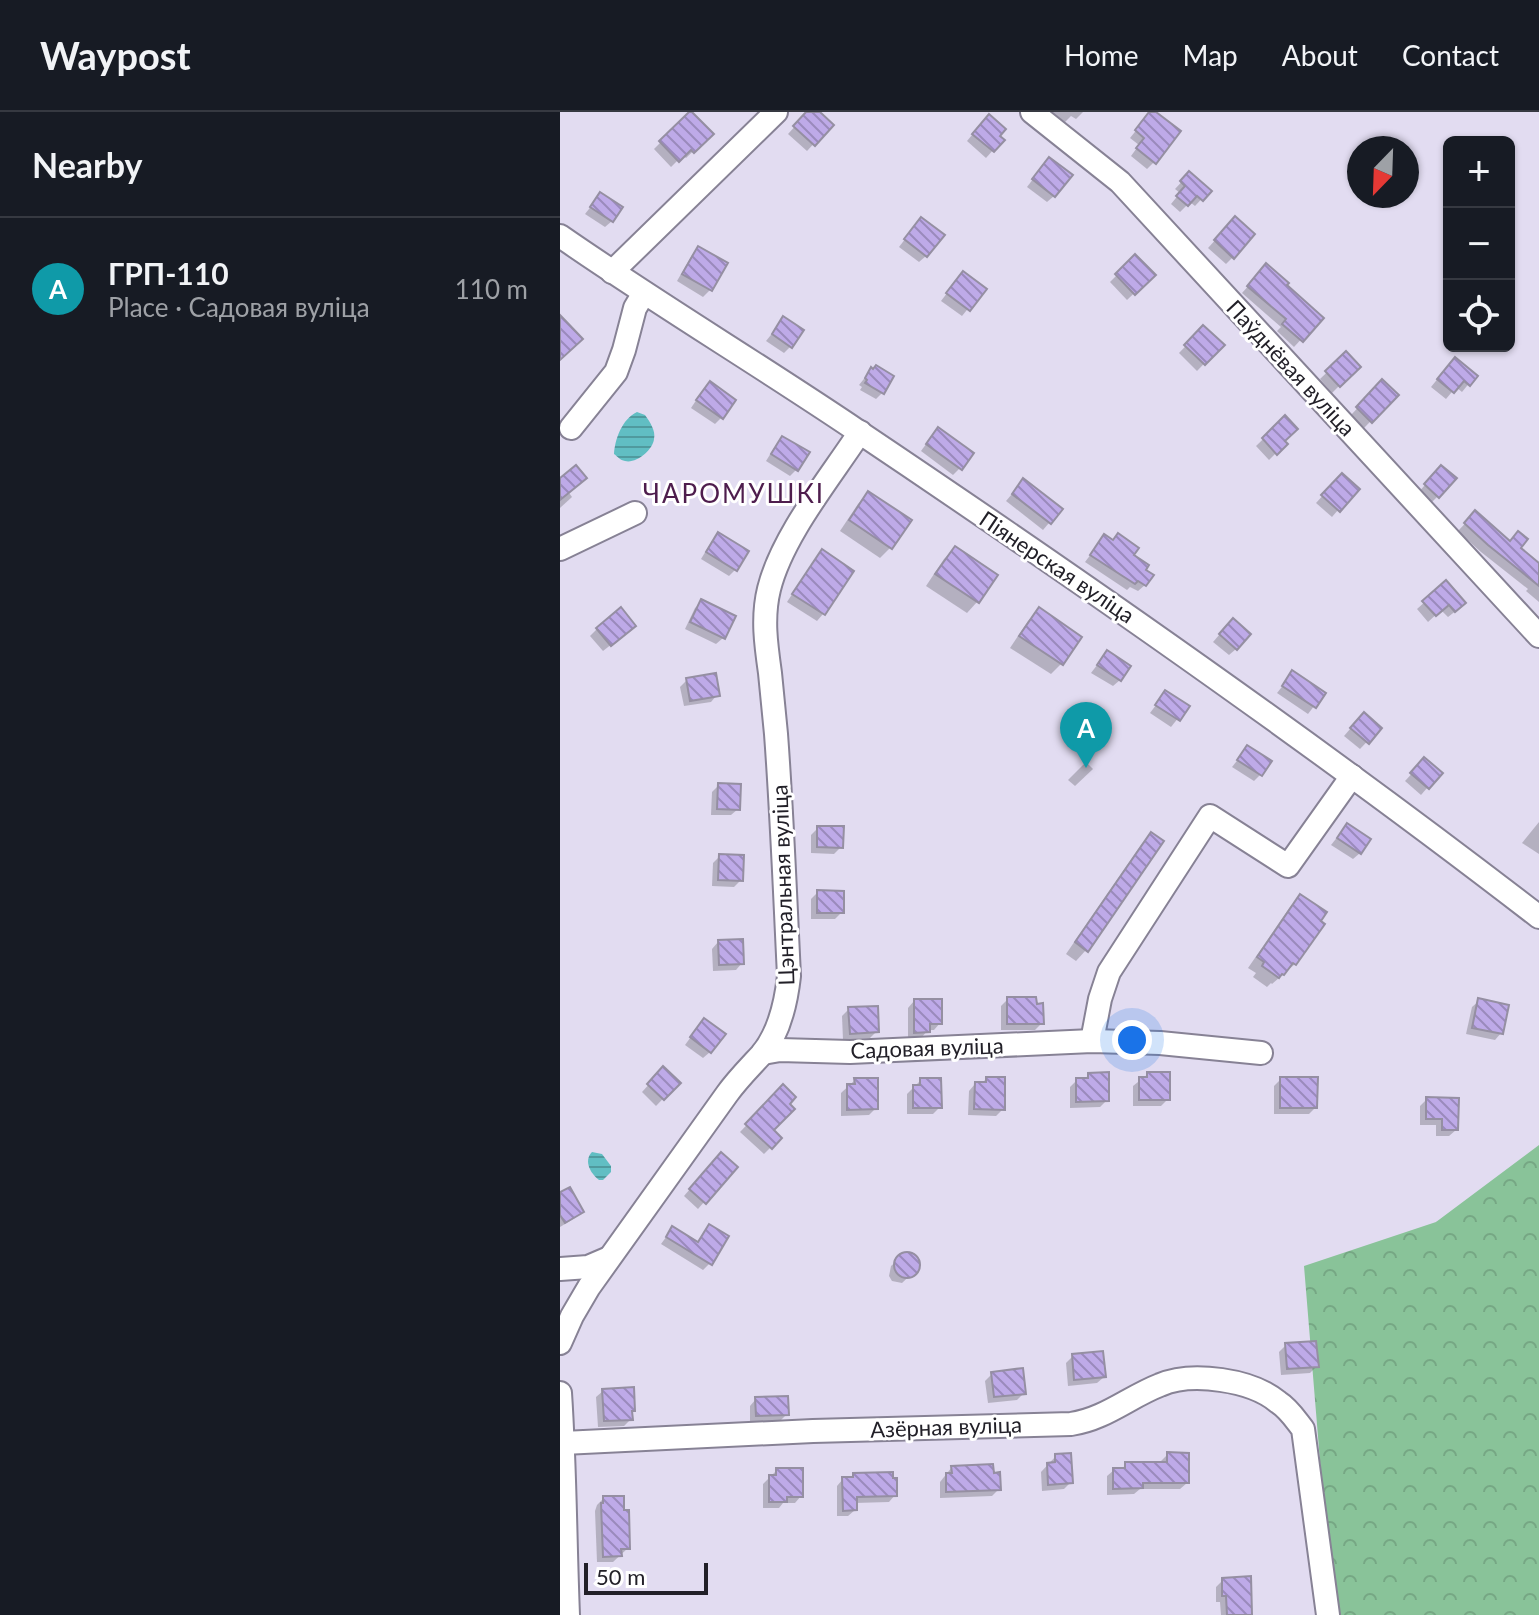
<!DOCTYPE html>
<meta charset="utf-8">
<style>
:root{--surface:#171b24;--page:#242831;--text:#f1f3f6;--muted:#9ea1a6;--line:#363941;--accent:#c396c6}
body{margin:0;font-family:Lato,sans-serif;background:var(--page);color:var(--text)}
.controls{position:absolute;right:24px;top:24px;display:grid;overflow:hidden;border-radius:12px;box-shadow:0 2px 6px #0004}
.controls button{width:72px;height:72px;display:grid;place-items:center;padding:0;border:0;border-bottom:2px solid var(--line);background:var(--surface);color:var(--text);font:40px sans-serif}
.compass{position:absolute;left:787px;top:24px;width:72px;height:72px;border-radius:50%;background:var(--surface);box-shadow:0 2px 6px #0004;rotate:203deg}
.scale{position:absolute;left:24px;bottom:20px;width:124px;box-sizing:border-box;padding-left:8px;border:4px solid #222028;border-top:0;font-size:22px;line-height:28px;white-space:nowrap;color:#222028;-webkit-text-stroke:6px #fff;paint-order:stroke}
.you{position:absolute;left:572px;top:928px;width:28px;height:28px;margin:-20px;border:6px solid #fff;border-radius:50%;background:#1a73e8;box-shadow:0 0 0 12px #1a73e833}
.badge{display:grid;place-items:center;width:52px;height:52px;border-radius:50%;background:var(--accent);color:#fff;font-size:26px;font-weight:700}
.pin{position:absolute;translate:-50% -66px;filter:drop-shadow(0 2px 4px #0008)}
.pin::after{content:'';position:absolute;top:42px;width:28px;height:24px;background:inherit;clip-path:polygon(0 0,100% 0,50% 100%)}
.list{margin:0;padding:0;list-style:none}
h2{display:flex;justify-content:space-between;align-items:center;height:104px;margin:0;padding:0 32px;font-size:34px}
h2 small{font-size:26px;font-weight:400;color:var(--muted)}
.list li{display:grid;grid-template-columns:52px 1fr auto;gap:24px;align-items:center;box-sizing:border-box;height:144px;padding:0 32px;border-top:2px solid var(--line)}
.list b{display:block;font-size:30px;white-space:nowrap}
.list p{margin:0;font-size:26px;white-space:nowrap;color:var(--muted)}
.list em{font-size:26px;font-style:normal;color:var(--muted)}
.icon{flex:none;width:44px;height:44px;fill:none;stroke:currentColor;stroke-width:2;stroke-linecap:round;stroke-linejoin:round}
.map{position:relative;flex:none;width:979px;height:1503px;overflow:hidden}
header{display:flex;align-items:center;gap:48px;box-sizing:border-box;height:112px;padding:0 40px;background:var(--surface);border-bottom:2px solid var(--line)}
header strong{font-size:38px}
nav{display:flex;gap:44px;margin-inline-start:auto;font-size:28px}
main{display:flex}
aside{flex:1;background:var(--surface)}
.map>svg:first-child{display:block}
</style>
<header>
<strong>Waypost</strong>
<nav><a>Home</a><a>Map</a><a>About</a><a>Contact</a></nav>
</header>
<main>
<aside>
<h2>Nearby<small></small></h2>
<ul class="list">
<li><span class="badge" style="background:#0f9aa8">A</span><div><b>ГРП-110</b><p>Place · Садовая вуліца</p></div><em>110 m</em></li>
</ul>
</aside>
<div class="map">
<svg width="979" height="1503" viewBox="0 0 979 1503">
<defs>
<pattern id="forest-crowns" width="20" height="18" patternUnits="userSpaceOnUse" patternTransform="scale(2)"><rect width="20" height="18" fill="#89c399"/><path d="M2 6a3 3 0 1 1 6 0M12 15a3 3 0 1 1 6 0" fill="none" stroke="#76a784"/></pattern>
<pattern id="water-rules" width="6" height="5" patternUnits="userSpaceOnUse" patternTransform="scale(2)"><rect width="6" height="5" fill="#61bec3"/><path d="M0 2.5h6" fill="none" stroke="#509a9e"/></pattern>
<pattern id="building-back-hatch" width="6" height="6" patternUnits="userSpaceOnUse" patternTransform="scale(2)"><rect width="6" height="6" fill="#beaae8"/><path d="M-1 5l2 2M0 0l6 6M5-1l2 2" fill="none" stroke="#9a8abc"/></pattern>
</defs>
<rect width="100%" height="100%" fill="#e2dcf1"/>
<polygon fill="url(#forest-crowns)" points="979,1033 979,1503 776,1503 766,1422 744,1154 876,1110"/>
<g fill="url(#water-rules)">
<path d="M77 300 85 303C90 310 96 319 94 327 93 338 76 352 65 349 60 348 58 345 54 342 55 327 62 307 77 300Z"/>
<path d="M32 1040 42 1042 51 1054V1060L43 1068H39C31 1062 23 1049 32 1040Z"/>
</g>
<g fill="#0003">
<polygon points="248,0 257,0 271,13 247,39 228,22"/>
<polygon points="492,0 523,0 516,7 511,4 505,10"/>
<polygon points="591,0 593,0 594,50 587,57 571,44 579,33 570,26"/>
<polygon points="130,1 151,22 126,46 123,43 111,55 94,37"/>
<polygon points="422,11 442,28 426,46 407,29"/>
<polygon points="483,54 494,84 487,90 467,75"/>
<polygon points="629,62 649,79 635,94 630,90 620,100 611,92 620,81 615,77"/>
<polygon points="40,83 52,109 45,115 25,102"/>
<polygon points="355,114 366,144 359,150 339,135"/>
<polygon points="668,114 673,145 666,152 648,136"/>
<polygon points="138,136 165,152 150,178 143,185 117,169 132,143"/>
<polygon points="575,145 593,163 567,188 550,170"/>
<polygon points="700,161 724,173 761,206 734,235 717,219 721,215 682,181"/>
<polygon points="397,168 424,177 402,204 381,189"/>
<polygon points="224,207 230,235 224,241 206,229"/>
<polygon points="643,216 662,233 637,259 619,241"/>
<polygon points="786,242 798,255 772,281 760,267"/>
<polygon points="888,254 915,264 902,280 896,275 886,287 871,275"/>
<polygon points="311,258 322,281 316,287 300,278 302,275 299,273"/>
<polygon points="822,270 836,283 804,316 791,303"/>
<polygon points="143,278 161,306 155,312 131,296"/>
<polygon points="725,306 723,330 725,332 709,348 696,334"/>
<polygon points="372,324 400,356 393,363 361,339"/>
<polygon points="223,326 237,357 230,364 206,349 216,333"/>
<polygon points="874,362 878,384 871,391 859,380"/>
<polygon points="0,368 12,385 0,396"/>
<polygon points="775,370 778,398 772,405 756,391"/>
<polygon points="457,376 500,398 483,418 446,389"/>
<polygon points="309,381 331,435 320,446 280,419 298,392"/>
<polygon points="915,401 979,453 979,490 966,479 968,477 921,440 898,419"/>
<polygon points="158,422 176,457 169,464 141,447 152,429"/>
<polygon points="558,423 571,444 585,473 578,479 570,475 567,478 525,450 544,425 551,430"/>
<polygon points="395,436 435,464 417,490 407,501 366,474 384,447"/>
<polygon points="262,440 291,459 263,502 257,509 227,490 255,447"/>
<polygon points="886,471 897,498 888,505 881,498 868,510 857,497"/>
<polygon points="142,490 163,526 156,532 125,517 135,496"/>
<polygon points="479,498 519,525 501,552 491,562 450,536 468,509"/>
<polygon points="666,515 676,537 669,543 653,530"/>
<polygon points="37,517 67,520 43,539 30,524"/>
<polygon points="547,540 560,568 553,574 531,561"/>
<polygon points="733,561 764,581 748,602 717,581"/>
<polygon points="127,568 157,583 151,590 124,594 120,575"/>
<polygon points="605,581 627,595 611,615 590,601"/>
<polygon points="797,609 820,616 800,637 784,624"/>
<polygon points="688,635 700,663 694,669 672,655"/>
<polygon points="526,650 533,657 515,674 508,668"/>
<polygon points="858,655 880,661 861,683 845,669"/>
<polygon points="159,673 178,697 171,703 151,703 152,680"/>
<polygon points="979,710 979,742 962,731"/>
<polygon points="787,713 800,741 793,747 771,733"/>
<polygon points="258,716 281,735 274,742 251,741 251,723"/>
<polygon points="591,722 526,838 516,849 506,842 581,733"/>
<polygon points="160,744 181,768 174,775 152,774 153,751"/>
<polygon points="258,780 282,800 275,807 251,807 251,787"/>
<polygon points="741,784 735,852 712,872 711,871 707,875 693,865 696,861 688,856 730,795"/>
<polygon points="158,830 182,851 176,858 153,859 152,837"/>
<polygon points="448,887 482,911 475,918 441,918 441,894"/>
<polygon points="354,889 380,911 374,918 368,918 361,926 348,927 348,896"/>
<polygon points="919,889 941,921 935,928 906,922 912,895"/>
<polygon points="289,897 317,919 310,926 283,928 282,904"/>
<polygon points="138,915 150,940 143,946 125,933"/>
<polygon points="103,957 118,971 96,994 82,980"/>
<polygon points="588,962 608,987 601,994 573,994 573,974"/>
<polygon points="529,963 547,988 540,995 510,996 510,975 517,968 523,968"/>
<polygon points="426,967 443,997 436,1004 408,1003 409,979 415,972 421,972"/>
<polygon points="721,967 755,996 749,1002 714,1002 714,974"/>
<polygon points="295,968 316,996 309,1003 281,1004 281,981"/>
<polygon points="361,968 380,995 373,1002 347,1002 347,982"/>
<polygon points="223,975 211,1018 220,1026 204,1042 180,1020"/>
<polygon points="867,987 896,1018 889,1024 876,1024 876,1013 860,1013 860,994"/>
<polygon points="154,1049 144,1090 138,1097 124,1084"/>
<polygon points="0,1082 21,1100 15,1106 0,1115"/>
<polygon points="149,1114 150,1151 143,1158 101,1132 112,1117 137,1131"/>
<polygon points="345,1142 352,1143 357,1148 358,1156 342,1171 332,1169 329,1164 331,1154"/>
<polygon points="726,1233 757,1254 750,1261 721,1263 719,1240"/>
<polygon points="513,1244 544,1265 537,1271 508,1274 506,1251"/>
<polygon points="432,1262 464,1281 457,1288 428,1291 425,1269"/>
<polygon points="43,1279 73,1298 71,1301 71,1307 64,1314 38,1315 36,1285"/>
<polygon points="196,1287 227,1302 220,1309 190,1310 190,1294"/>
<polygon points="608,1342 627,1371 620,1377 580,1377 574,1382 547,1383 547,1364 554,1358 561,1358 566,1352 601,1352 601,1349"/>
<polygon points="496,1344 511,1370 504,1377 482,1379 481,1360"/>
<polygon points="392,1355 439,1377 432,1384 380,1386 380,1370"/>
<polygon points="217,1358 241,1384 235,1391 223,1391 219,1396 203,1396 203,1372"/>
<polygon points="294,1363 335,1383 329,1390 295,1391 295,1398 288,1404 277,1404 277,1374 283,1367 290,1367"/>
<polygon points="44,1386 68,1436 53,1450 37,1450 35,1399 37,1393"/>
<polygon points="663,1468 691,1503 661,1503 660,1490 656,1490 656,1475"/>
</g>
<g fill="url(#building-back-hatch)" stroke="#958fa2" stroke-width="2">
<polygon points="129,0 132,0 154,22 134,41 131,38 119,50 99,29"/>
<polygon points="246,0 260,0 274,13 255,34 233,14"/>
<polygon points="589,0 596,0 621,19 596,52 576,36 584,26 575,18"/>
<polygon points="429,2 446,17 440,24 445,28 434,40 412,22"/>
<polygon points="489,45 513,63 495,85 472,67"/>
<polygon points="629,59 652,79 643,89 637,84 628,94 616,84 625,74 620,69"/>
<polygon points="40,80 63,95 53,110 30,95"/>
<polygon points="675,104 695,122 674,147 654,128"/>
<polygon points="361,105 385,123 367,145 344,127"/>
<polygon points="138,134 168,151 152,179 122,162"/>
<polygon points="575,142 596,163 575,183 555,162"/>
<polygon points="706,151 729,171 727,173 764,206 743,230 722,212 726,207 687,174"/>
<polygon points="403,159 427,177 410,199 386,181"/>
<polygon points="0,203 23,227 0,248"/>
<polygon points="223,204 244,218 232,236 212,222"/>
<polygon points="643,213 665,233 645,253 624,233"/>
<polygon points="786,239 801,255 780,275 765,259"/>
<polygon points="895,245 918,264 910,274 904,269 894,281 877,267"/>
<polygon points="316,253 334,264 324,282 305,271 307,268 305,266 311,255 313,257"/>
<polygon points="822,267 839,283 812,311 796,295"/>
<polygon points="150,269 176,288 163,307 136,288"/>
<polygon points="725,303 738,317 725,329 728,332 717,343 702,326"/>
<polygon points="378,315 414,341 402,358 366,332"/>
<polygon points="222,324 250,340 238,359 211,342"/>
<polygon points="16,353 27,366 0,388 0,366"/>
<polygon points="881,353 897,366 879,386 864,372"/>
<polygon points="782,361 800,377 780,400 761,383"/>
<polygon points="463,366 503,397 491,412 452,382"/>
<polygon points="308,379 352,408 332,437 289,408"/>
<polygon points="915,398 950,429 958,419 968,427 961,436 979,451 979,474 928,433 904,411"/>
<polygon points="158,420 189,439 177,459 146,440"/>
<polygon points="558,421 579,436 574,443 589,453 586,458 594,463 586,474 578,469 575,472 530,443 544,422 553,428"/>
<polygon points="395,434 438,463 419,491 375,462"/>
<polygon points="262,437 294,459 265,503 232,482"/>
<polygon points="886,468 906,491 895,500 889,493 876,504 862,489"/>
<polygon points="141,487 176,504 165,527 130,510"/>
<polygon points="61,495 76,514 51,534 36,516"/>
<polygon points="479,495 522,525 503,553 459,524"/>
<polygon points="673,506 691,522 677,538 659,522"/>
<polygon points="547,538 571,554 561,569 537,553"/>
<polygon points="732,558 766,581 756,596 722,574"/>
<polygon points="156,561 160,584 130,589 126,566"/>
<polygon points="605,578 630,594 620,609 595,593"/>
<polygon points="804,600 822,616 809,632 790,616"/>
<polygon points="687,633 712,649 702,664 677,648"/>
<polygon points="864,645 883,661 869,677 850,661"/>
<polygon points="158,671 181,672 180,698 157,697"/>
<polygon points="787,711 811,727 801,742 777,726"/>
<polygon points="257,714 284,714 283,736 257,735"/>
<polygon points="591,720 604,729 528,840 515,830"/>
<polygon points="159,742 184,743 183,769 158,768"/>
<polygon points="257,778 284,779 284,801 257,801"/>
<polygon points="740,782 767,800 761,809 765,812 736,853 733,851 724,863 722,862 719,866 702,854 704,850 697,845"/>
<polygon points="183,827 184,852 159,853 158,828"/>
<polygon points="447,885 476,885 477,892 483,891 484,912 447,912"/>
<polygon points="918,886 949,893 943,922 912,916"/>
<polygon points="354,887 382,887 382,912 370,912 370,920 354,921"/>
<polygon points="318,894 319,920 290,922 288,895"/>
<polygon points="144,906 166,922 151,941 130,925"/>
<polygon points="103,954 121,971 104,988 87,972"/>
<polygon points="549,960 549,989 516,990 516,966 528,966 528,961"/>
<polygon points="587,960 610,960 610,988 579,988 579,965 587,965"/>
<polygon points="426,965 445,965 445,998 414,997 415,970 426,970"/>
<polygon points="720,965 758,965 757,996 720,996"/>
<polygon points="294,966 318,966 318,997 287,998 287,972 295,972"/>
<polygon points="360,966 381,966 382,996 353,996 353,973 360,973"/>
<polygon points="223,972 236,985 230,992 235,997 214,1018 222,1026 212,1037 185,1012"/>
<polygon points="866,985 899,986 898,1018 882,1018 882,1007 866,1007"/>
<polygon points="161,1040 178,1055 146,1092 129,1077"/>
<polygon points="10,1075 24,1100 5,1111 0,1103 0,1080"/>
<polygon points="149,1112 169,1124 152,1153 106,1125 112,1114 138,1130"/>
<circle cx="347" cy="1153" r="13"/>
<polygon points="756,1229 759,1255 727,1257 725,1231"/>
<polygon points="543,1239 546,1265 514,1268 512,1242"/>
<polygon points="463,1256 466,1282 434,1285 431,1260"/>
<polygon points="74,1275 75,1299 72,1299 73,1308 44,1309 42,1277"/>
<polygon points="228,1284 229,1303 196,1304 195,1285"/>
<polygon points="607,1340 629,1341 629,1371 583,1371 583,1376 553,1377 553,1356 565,1356 565,1350 607,1350"/>
<polygon points="511,1341 513,1371 488,1373 487,1351 495,1350 495,1342"/>
<polygon points="433,1352 434,1361 440,1360 441,1378 386,1380 386,1361 392,1361 391,1354"/>
<polygon points="216,1356 243,1356 243,1385 227,1385 227,1390 209,1390 209,1363 216,1363"/>
<polygon points="333,1360 333,1366 337,1366 337,1384 297,1385 297,1398 283,1399 282,1365 293,1365 293,1361"/>
<polygon points="43,1384 64,1384 64,1398 69,1398 70,1437 61,1437 62,1444 43,1445 41,1391 43,1391"/>
<polygon points="691,1464 692,1503 667,1503 666,1484 662,1484 662,1466"/>
</g>
<g fill="none" stroke-linecap="round" stroke-linejoin="round">
<defs>
<g id="minor">
<polyline points="472,0 560,70 979,524"/>
<path d="M0 124C98 192 200 253 299 320 530 475 759 635 979 805"/>
<polyline points="52,160 216,0"/>
<polyline points="11,316 56,260 64,238 75,196 84,181"/>
<polyline points="0,437 75,401"/>
<polyline points="532,929 540,887 549,860 650,704 728,754 792,664"/>
<polyline points="203,941 220,938 290,940 532,929 600,931 701,941"/>
<polyline points="0,1157 28,1155 49,1146"/>
<path d="M0 1231 12 1204 29 1175 167 982C177 968 189 956 201 943 219 922 226 891 229 864 225 783 222 702 216 622 214 601 212 581 210 561 206 533 202 505 209 477 222 424 270 366 300 320"/>
<path d="M0 1281C5 1355 5 1429 8 1503"/>
<path d="M3 1331 253 1319 511 1312C545 1307 569 1285 600 1273 632 1259 692 1268 718 1290 729 1297 735 1307 743 1317L768 1503"/>
</g>
</defs>
<use href="#minor" stroke="#878295" stroke-width="26"/>
<use href="#minor" stroke="#fff" stroke-width="22"/>
</g>
<g text-anchor="middle" stroke-width="6" stroke-linejoin="round" paint-order="stroke">
<g font-size="22" fill="#222028" stroke="#fff">
<text transform="translate(731 256) rotate(47)" y="8">Паўднёвая вуліца</text>
<text transform="translate(497 455) rotate(34)" y="8">Піянерская вуліца</text>
<text transform="translate(223 773) rotate(-92)" y="8">Цэнтральная вуліца</text>
<text transform="translate(367 936) rotate(-2)" y="8">Садовая вуліца</text>
<text transform="translate(386 1315) rotate(-2)" y="8">Азёрная вуліца</text>
</g>
<g font-size="26" letter-spacing="2" fill="#4e1d4d" stroke="#fff">
<text x="174" y="391">ЧАРОМУШКІ</text>
</g>
</g>
</svg>
<div class="controls">
<button>+</button>
<button>−</button>
<button><svg class="icon" aria-label="locate" viewBox="0 0 24 24"><circle cx="12" cy="12" r="6"/><path d="M12 2v4M12 18v4M2 12h4M18 12h4"/></svg></button>
</div>
<svg class="compass" viewBox="-18 -18 36 36"><path d="M0-13l5 13h-10z" fill="#e53935"/><path d="M0 13l5-13h-10z" fill="#9ea1a6"/></svg>
<div class="scale">50 m</div>
<div class="you"></div>
<div class="pin badge" style="left:526px;top:656px;background:#0f9aa8">A</div>
</div>
</main>
